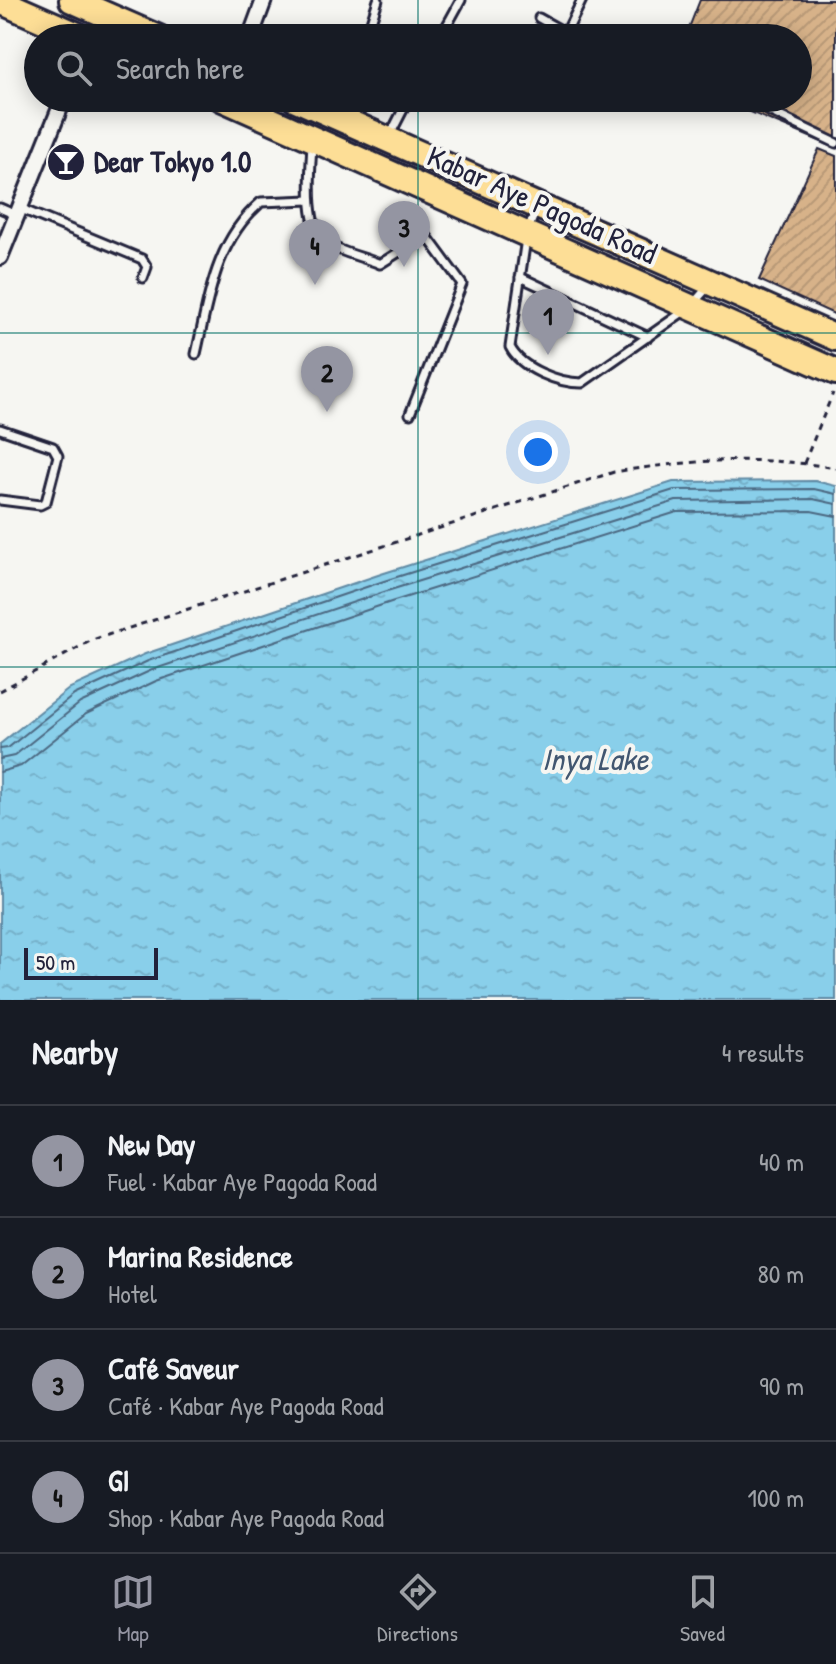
<!DOCTYPE html>
<meta charset="utf-8">
<style>
:root{--surface:#171b24;--page:#242831;--text:#f1f3f6;--muted:#9ea1a6;--line:#363941;--accent:#9495a2}
body{margin:0;font-family:"Patrick Hand",sans-serif;background:var(--page);color:var(--text)}
.scale{position:absolute;left:24px;bottom:20px;width:134px;box-sizing:border-box;padding-left:8px;border:4px solid #22223b;border-top:0;font-size:22px;line-height:28px;white-space:nowrap;color:#22223b;-webkit-text-stroke:6px #f6f6f2;paint-order:stroke}
.you{position:absolute;left:538px;top:452px;width:28px;height:28px;margin:-20px;border:6px solid #fff;border-radius:50%;background:#1a73e8;box-shadow:0 0 0 12px #1a73e833}
.badge{display:grid;place-items:center;width:52px;height:52px;border-radius:50%;background:var(--accent);color:#111;font-size:26px;font-weight:700}
.pin{position:absolute;translate:-50% -66px;filter:drop-shadow(0 2px 4px #0008)}
.pin::after{content:'';position:absolute;top:42px;width:28px;height:24px;background:inherit;clip-path:polygon(0 0,100% 0,50% 100%)}
.list{margin:0;padding:0;list-style:none}
h2{display:flex;justify-content:space-between;align-items:center;height:104px;margin:0;padding:0 32px;font-size:34px}
h2 small{font-size:26px;font-weight:400;color:var(--muted)}
.list li{display:grid;grid-template-columns:52px 1fr auto;gap:24px;align-items:center;box-sizing:border-box;height:112px;padding:0 32px;border-top:2px solid var(--line)}
.list b{display:block;font-size:30px;white-space:nowrap}
.list p{margin:0;font-size:26px;white-space:nowrap;color:var(--muted)}
.list em{font-size:26px;font-style:normal;color:var(--muted)}
.icon{flex:none;width:44px;height:44px;fill:none;stroke:currentColor;stroke-width:2;stroke-linecap:round;stroke-linejoin:round}
.map{position:relative;flex:none;width:836px;height:1000px;overflow:hidden}
.search{position:absolute;background:var(--surface);box-shadow:0 4px 20px #0003;left:24px;right:24px;top:24px;height:88px;display:flex;align-items:center;gap:20px;box-sizing:border-box;padding:0 28px;border-radius:44px;color:var(--muted);font-size:30px}
.sheet{height:552px;background:var(--surface)}
nav{display:flex;justify-content:space-around;align-items:center;box-sizing:border-box;height:112px;border-top:2px solid var(--line);background:var(--surface);font-size:22px;color:var(--muted)}
nav a{display:grid;justify-items:center;gap:4px}
nav .on{color:var(--accent)}
.map>svg:first-child{display:block}
</style>
<div class="map">
<svg width="836" height="1000" viewBox="0 0 836 1000">
<defs>
<pattern id="water-ripples" width="26" height="14" patternUnits="userSpaceOnUse" patternTransform="scale(2)"><rect width="26" height="14" fill="#89cfea"/><path d="M2 4q2-2 4 0t4 0M15 11q2-2 4 0t4 0" fill="none" stroke="#76b1ca"/></pattern>
<pattern id="building-hatch" width="6" height="6" patternUnits="userSpaceOnUse" patternTransform="scale(2)"><rect width="6" height="6" fill="#d7b289"/><path d="M-1 1l2-2M0 6l6-6M5 7l2-2" fill="none" stroke="#b89977"/></pattern>
</defs>
<rect width="100%" height="100%" fill="#f6f6f2"/>
<filter id="ink" filterUnits="userSpaceOnUse"><feTurbulence type="fractalNoise" baseFrequency=".0125" numOctaves="2"/><feDisplacementMap in="SourceGraphic" scale="16" xChannelSelector="R" yChannelSelector="G"/><feConvolveMatrix kernelMatrix="1 2 1 2 8 2 1 2 1" color-interpolation-filters="sRGB"/></filter>
<g filter="url(#ink)">
<polygon fill="url(#water-ripples)" stroke="#608aa4" stroke-width="2" points="815,481 836,486 836,1000 0,1000 0,744 70,688 145,654 381,574 673,482"/>
<g fill="none" stroke-linecap="round" stroke-linejoin="round">
<g stroke="#4b6781" stroke-width="2">
<polyline points="0,749 8,748 74,695 148,661 384,581 674,490 814,489 836,494"/>
<polyline points="0,759 14,756 80,703 152,670 387,591 676,501 813,499 836,504"/>
<polyline points="0,772 21,766 86,714 156,681 391,602 677,512 811,511 836,516"/>
</g>
</g>
<g fill="url(#building-hatch)" stroke="#22223b" stroke-width="2">
<polygon points="700,0 836,0 836,148 717,98 798,98 798,38 685,38"/>
<polygon points="819,149 836,156 836,315 759,280"/>
</g>
<g fill="none" stroke-linecap="round" stroke-linejoin="round">
<defs>
<g id="lane">
<polyline points="539,18 566,33 582,0"/>
<polyline points="366,38 378,0"/>
<polyline points="440,38 461,0"/>
<polyline points="742,98 836,143"/>
<polyline points="389,137 409,98"/>
<path d="M312 144C311 167 304 228 326 243 341 253 364 257 380 264L426 235 462 284 410 414"/>
<polyline points="0,208 16,215"/>
<polyline points="19,208 142,259 147,267 143,278"/>
<path d="M536 210 527 232 510 347C521 369 559 383 582 383L690 307 708 287"/>
<polyline points="520,277 648,337"/>
<path d="M196 354C209 297 215 242 261 202L310 200"/>
<polyline points="0,429 53,447 58,456 46,502 40,505 0,500"/>
</g>
<g id="street">
<polyline points="250,38 264,0"/>
<polyline points="0,257 64,98"/>
</g>
<g id="primary">
<polyline points="72,0 159,38"/>
<polyline points="0,1 84,38"/>
<polyline points="221,98 836,372"/>
<polyline points="294,98 836,338"/>
</g>
</defs>
<use href="#lane" stroke="#22223b" stroke-width="13"/>
<use href="#street" stroke="#22223b" stroke-width="20"/>
<use href="#primary" stroke="#22223b" stroke-width="30"/>
<g stroke="#22223b" stroke-width="3" stroke-dasharray="6 6" stroke-linecap="butt">
<polyline points="804,463 833,393"/>
<path d="M0 691 92 640 614 472C692 460 757 455 836 468"/>
</g>
<use href="#lane" stroke="#f6f6f2" stroke-width="7"/>
<use href="#street" stroke="#f6f6f2" stroke-width="14"/>
<use href="#primary" stroke="#fdde96" stroke-width="24"/>
</g>
</g>
<path fill="none" stroke="#0f766e" stroke-width="2" stroke-opacity="0.55" d="M418 0V38M418 98V1000M0 333H836M0 667H836"/>
<defs>
<symbol id="bar-disc" viewBox="-11 -11 22 22"><circle r="9.5" fill="#22223b" stroke="#f6f6f2"/><path d="M-6-5H6L.8 .8V4.5H3.5V6h-7V4.5H-.8V.8Z" fill="#fff"/></symbol>
</defs>
<g fill-rule="evenodd">
<use href="#bar-disc" x="44" y="140" width="44" height="44"/>
</g>
<g text-anchor="middle" stroke-width="8" stroke-linejoin="round" paint-order="stroke">
<g font-size="30" font-weight="bold" fill="#22223b" stroke="#f6f6f2" text-anchor="start">
<text x="94" y="172">Dear Tokyo 1.0</text>
</g>
<g font-size="30" fill="#22223b" stroke="#f6f6f2">
<text transform="translate(542 205) rotate(24)" y="10">Kabar Aye Pagoda Road</text>
</g>
<g font-size="32" font-style="italic" fill="#415670" stroke="#f6f6f2">
<text x="595" y="770">Inya Lake</text>
</g>
</g>
</svg>
<div class="scale">50 m</div>
<div class="you"></div>
<div class="pin badge" style="left:548px;top:355px">1</div>
<div class="pin badge" style="left:327px;top:412px">2</div>
<div class="pin badge" style="left:404px;top:267px">3</div>
<div class="pin badge" style="left:315px;top:285px">4</div>
<div class="search"><svg class="icon" aria-label="search" viewBox="0 0 24 24"><circle cx="10" cy="10" r="6"/><path d="M15 15l6 6"/></svg>Search here</div>
</div>
<section class="sheet">
<h2>Nearby<small>4 results</small></h2>
<ul class="list">
<li><span class="badge">1</span><div><b>New Day</b><p>Fuel · Kabar Aye Pagoda Road</p></div><em>40 m</em></li>
<li><span class="badge">2</span><div><b>Marina Residence</b><p>Hotel</p></div><em>80 m</em></li>
<li><span class="badge">3</span><div><b>Café Saveur</b><p>Café · Kabar Aye Pagoda Road</p></div><em>90 m</em></li>
<li><span class="badge">4</span><div><b>GI</b><p>Shop · Kabar Aye Pagoda Road</p></div><em>100 m</em></li>
</ul>
</section>
<nav>
<a class="on"><svg class="icon" aria-label="map" viewBox="0 0 24 24"><path d="M3 6l6-2 6 2 6-2v14l-6 2-6-2-6 2zM9 4v14M15 6v14"/></svg>Map</a>
<a><svg class="icon" aria-label="directions" viewBox="0 0 24 24"><path d="M12 3l9 9-9 9-9-9zM9 14v-3h6M13 9l2 2-2 2"/></svg>Directions</a>
<a><svg class="icon" aria-label="saved" viewBox="0 0 24 24"><path d="M7 4h10v16l-5-4-5 4z"/></svg>Saved</a>
</nav>
